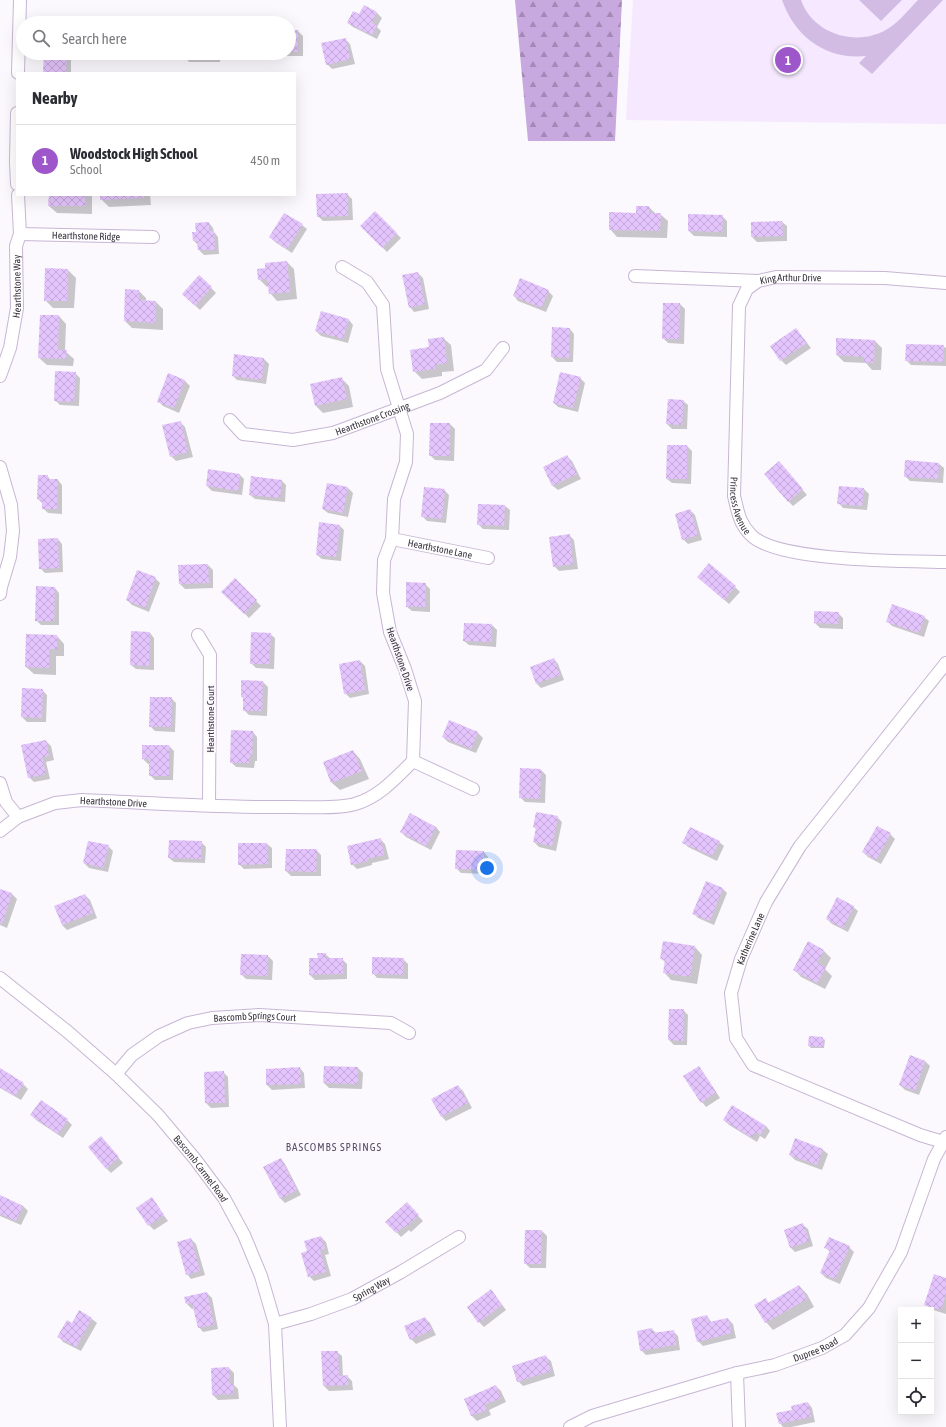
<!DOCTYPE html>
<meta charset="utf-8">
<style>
:root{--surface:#fff;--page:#f2f2f3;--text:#2b2b33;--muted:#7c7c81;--line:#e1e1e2;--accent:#9e57cb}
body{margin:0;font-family:"Asap Condensed",sans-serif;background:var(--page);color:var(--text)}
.controls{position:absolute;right:12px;bottom:12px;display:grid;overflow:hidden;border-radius:0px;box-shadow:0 4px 16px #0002}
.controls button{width:36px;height:36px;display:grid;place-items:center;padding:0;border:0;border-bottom:1px solid var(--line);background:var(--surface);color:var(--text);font:20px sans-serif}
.you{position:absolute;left:487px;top:868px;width:14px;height:14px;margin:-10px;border:3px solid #fff;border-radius:50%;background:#1a73e8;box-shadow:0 0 0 6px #1a73e833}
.badge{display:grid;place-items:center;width:26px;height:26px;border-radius:50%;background:var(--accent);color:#fff;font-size:13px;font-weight:700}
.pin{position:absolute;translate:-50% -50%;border:2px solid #fff;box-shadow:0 1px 4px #0006}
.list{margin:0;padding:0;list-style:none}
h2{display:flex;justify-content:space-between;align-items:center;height:52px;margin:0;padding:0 16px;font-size:17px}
h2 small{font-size:13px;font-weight:400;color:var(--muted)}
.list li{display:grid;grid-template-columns:26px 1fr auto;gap:12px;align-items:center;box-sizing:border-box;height:72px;padding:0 16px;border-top:1px solid var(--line)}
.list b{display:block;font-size:15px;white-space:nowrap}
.list p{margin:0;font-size:13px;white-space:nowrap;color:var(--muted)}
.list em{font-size:13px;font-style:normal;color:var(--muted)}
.icon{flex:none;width:22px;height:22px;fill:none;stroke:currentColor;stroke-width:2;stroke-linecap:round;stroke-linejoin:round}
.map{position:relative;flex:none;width:946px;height:1427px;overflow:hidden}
.search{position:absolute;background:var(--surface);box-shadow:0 4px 16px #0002;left:16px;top:16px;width:280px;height:44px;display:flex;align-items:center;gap:10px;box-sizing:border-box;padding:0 14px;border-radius:22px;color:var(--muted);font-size:15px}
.panel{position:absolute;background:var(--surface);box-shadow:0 4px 16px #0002;left:16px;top:72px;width:280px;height:124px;border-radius:0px}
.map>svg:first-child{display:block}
</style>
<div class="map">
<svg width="946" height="1427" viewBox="0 0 946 1427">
<defs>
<pattern id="forest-firs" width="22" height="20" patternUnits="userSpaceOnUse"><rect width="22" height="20" fill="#c7a8df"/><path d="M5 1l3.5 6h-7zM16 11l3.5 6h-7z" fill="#a289b6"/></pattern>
<pattern id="building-cross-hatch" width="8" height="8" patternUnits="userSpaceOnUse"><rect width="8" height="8" fill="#e4c4fc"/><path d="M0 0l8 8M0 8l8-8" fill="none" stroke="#c4a9d9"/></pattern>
</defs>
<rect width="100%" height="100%" fill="#fbf8fe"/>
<polygon fill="#f5e8ff" points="633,0 946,0 946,124 626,120"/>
<polygon fill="url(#forest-firs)" points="515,0 622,0 615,141 528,141"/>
<g fill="#d3bce4">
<path d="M782 0H801C813 35 859 48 889 28 900 21 909 9 918 0H943L872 74 859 63 866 56C826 60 795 37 782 0Z"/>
<polygon points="859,0 902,0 881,21"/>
</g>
<g fill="#0003">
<polygon points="364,7 377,13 382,18 377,27 381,31 377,39 353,27 348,23 360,16"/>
<polygon points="289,31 298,31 303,36 303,56 279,56 276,53 289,53"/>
<polygon points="345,39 350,44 355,64 332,69 327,64"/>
<polygon points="45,53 71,53 71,73 44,73"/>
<polygon points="181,53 220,53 220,62 189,62"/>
<polygon points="347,194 352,199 353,220 323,221 318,216"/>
<polygon points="50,195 92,195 92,214 57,213 49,206"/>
<polygon points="101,195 150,195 151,205 109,207 101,199"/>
<polygon points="637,207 649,207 656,214 660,214 668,221 667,238 617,237 610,229 637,214"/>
<polygon points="375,212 401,238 387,252 361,226"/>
<polygon points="722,216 727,221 727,237 694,236 689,231"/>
<polygon points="782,222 787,226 787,241 757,242 752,237 752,223"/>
<polygon points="209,223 213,228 214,232 218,237 219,254 204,255 199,250 199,246 194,241 193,233 197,233"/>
<polygon points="302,225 307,229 292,253 275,242 270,237"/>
<polygon points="287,262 294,269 297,299 277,301 270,293 269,286 267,287 259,279"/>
<polygon points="46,269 68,270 76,278 74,308 53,308 45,300"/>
<polygon points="418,273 423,278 429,309 414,312 410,307"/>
<polygon points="200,276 216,293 200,310 188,299"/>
<polygon points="139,291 146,298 146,302 156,302 163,309 163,330 132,328 125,321"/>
<polygon points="548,291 553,296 546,312 518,301 514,296"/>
<polygon points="680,304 685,309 684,344 668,343 663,338"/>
<polygon points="59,316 66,324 65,351 74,359 73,366 47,365 39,358"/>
<polygon points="349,320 353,325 348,343 321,336 316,331"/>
<polygon points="570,329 574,334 573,362 557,362 552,357"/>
<polygon points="796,329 811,348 786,365 781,360"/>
<polygon points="443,338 451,345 454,371 442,372 442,376 422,379 414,371"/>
<polygon points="875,341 882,348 881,370 872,370 866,363 844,362 837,355"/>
<polygon points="943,346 946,348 946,366 911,365 906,360"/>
<polygon points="235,355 264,359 269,364 266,384 237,380 233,376"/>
<polygon points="75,373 80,378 79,406 60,405 55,400"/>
<polygon points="169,375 185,381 190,386 179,413 163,406 158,401"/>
<polygon points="341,378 349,386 353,407 323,413 316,406"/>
<polygon points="580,378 585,383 578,412 558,407 554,403"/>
<polygon points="683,401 688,405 687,429 672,429 667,424"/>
<polygon points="180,422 185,427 193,457 176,461 171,456"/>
<polygon points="450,424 455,429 454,461 435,460 430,455"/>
<polygon points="687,446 692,451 691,484 672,483 667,479"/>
<polygon points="567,456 572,461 581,479 558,490 553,486 544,467"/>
<polygon points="939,464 944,468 943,483 910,481 905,476"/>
<polygon points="784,468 807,495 793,506 788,501"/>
<polygon points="240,475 244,479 242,495 212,491 207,486"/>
<polygon points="47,476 51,480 58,480 62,485 62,514 48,513 43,508 43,504 38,499"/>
<polygon points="282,481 286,485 285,502 255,499 250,495"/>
<polygon points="328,484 348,488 353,493 348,517 328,513 323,509"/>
<polygon points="864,489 869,494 867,510 843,508 839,503"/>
<polygon points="444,490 449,495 446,523 427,521 422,516"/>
<polygon points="505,506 510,510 509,530 483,529 478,524"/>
<polygon points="690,510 695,515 702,540 688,544 683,539"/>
<polygon points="339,525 344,530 341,561 322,559 317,555"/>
<polygon points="569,535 574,540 578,569 559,571 554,566"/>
<polygon points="58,539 62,544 63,572 45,573 40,568"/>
<polygon points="208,565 213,570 213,588 185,589 180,584 179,566"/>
<polygon points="155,578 160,583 149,612 132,605 127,600"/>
<polygon points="235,580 261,606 249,618 223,592"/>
<polygon points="703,581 735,587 740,592 729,604"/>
<polygon points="425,584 430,589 430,612 412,611 407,607"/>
<polygon points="55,588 59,593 59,625 41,625 36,620"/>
<polygon points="815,612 838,613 843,618 843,629 820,628 815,623"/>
<polygon points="924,617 929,621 924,637 892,626 887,621"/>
<polygon points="492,625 497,630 496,647 469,645 464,641"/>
<polygon points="150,633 154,638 154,670 136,669 131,665"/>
<polygon points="270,634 275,638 274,669 256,668 251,663"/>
<polygon points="57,636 64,644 64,656 56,656 56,675 34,674 26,667"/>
<polygon points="554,659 558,664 564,680 541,688 537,684"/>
<polygon points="360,661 365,666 369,694 350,698 345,693"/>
<polygon points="263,682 268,687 267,716 249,715 244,710 244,700 242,697"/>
<polygon points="42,690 47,695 46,722 27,722 22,717"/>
<polygon points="171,698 176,703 175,732 155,731 150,726"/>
<polygon points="449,721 478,733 483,738 476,753 448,742 443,737"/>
<polygon points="253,732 257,737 257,761 255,761 254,768 236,767 231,762"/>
<polygon points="46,741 51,746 54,760 46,762 50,779 34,782 29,777"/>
<polygon points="169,746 174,751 173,780 155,780 150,775 150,764 148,764 143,759"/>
<polygon points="353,751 360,759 369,779 340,790 332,783 324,763"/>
<polygon points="521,769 541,770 546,775 545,803 525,802 520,797"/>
<polygon points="557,817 562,822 556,851 539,847 534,842 537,830 534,827"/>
<polygon points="436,827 440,832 431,850 406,837 401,832"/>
<polygon points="890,834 895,839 881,864 868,857 863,852"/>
<polygon points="380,839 385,844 389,859 372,863 372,865 357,869 352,864"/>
<polygon points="201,842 206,847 205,863 174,862 169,858"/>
<polygon points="683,842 719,842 724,846 717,861 688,847"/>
<polygon points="267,844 272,848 272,868 244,869 239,864"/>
<polygon points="108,846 113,851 108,872 89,868 84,863"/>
<polygon points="316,850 321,855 321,876 291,876 286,871"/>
<polygon points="484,852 488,857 488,874 461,873 456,868"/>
<polygon points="722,888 727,893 714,925 698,918 693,913"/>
<polygon points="0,890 12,894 17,899 7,928 0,925"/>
<polygon points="85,895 90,900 97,918 67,930 62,925"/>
<polygon points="853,907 858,911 848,932 832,924 827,919"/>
<polygon points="664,942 695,947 702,955 697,984 671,980 664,972 666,963 661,958"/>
<polygon points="824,951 831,958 825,969 832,976 825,989 801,977 794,969"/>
<polygon points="325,954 331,959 342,959 347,964 347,979 315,980 310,975"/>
<polygon points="268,956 273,961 272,980 246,979 241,974"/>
<polygon points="403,959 408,964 408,979 377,978 373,973"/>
<polygon points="683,1010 688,1015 687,1045 674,1045 669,1040"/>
<polygon points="822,1038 825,1040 824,1048 811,1048 809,1046"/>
<polygon points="911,1056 925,1061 930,1066 919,1095 905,1090 900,1085"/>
<polygon points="698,1067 703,1072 720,1098 706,1107 702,1102"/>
<polygon points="300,1068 304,1073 305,1088 272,1090 267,1085 267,1070"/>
<polygon points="358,1068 363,1073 362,1089 329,1088 324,1083"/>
<polygon points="0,1070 23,1084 28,1089 21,1100 0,1088"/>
<polygon points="223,1072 228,1077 229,1107 211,1108 206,1103"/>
<polygon points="458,1086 463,1091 472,1108 446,1121 442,1117"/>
<polygon points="32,1115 67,1120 72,1125 63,1138 36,1120"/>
<polygon points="724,1120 766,1126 770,1131 765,1139 760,1136 757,1142 729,1125"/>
<polygon points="101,1137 123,1163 111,1173 106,1168"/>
<polygon points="796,1140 823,1150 828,1154 822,1170 795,1160 790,1155"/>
<polygon points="281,1159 285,1164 301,1195 285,1203 280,1198"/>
<polygon points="0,1196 23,1206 28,1211 21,1225 0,1216"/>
<polygon points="152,1199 168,1221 154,1230 149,1225"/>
<polygon points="407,1204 423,1221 411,1232 409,1230 401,1237 387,1222"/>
<polygon points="803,1225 808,1229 813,1246 795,1252 790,1247"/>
<polygon points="542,1231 547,1236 546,1268 530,1268 525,1263"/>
<polygon points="321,1237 326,1242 329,1254 325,1255 331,1276 314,1281 309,1276 309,1252"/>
<polygon points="191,1239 196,1244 205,1275 191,1279 187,1274"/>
<polygon points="825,1247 849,1247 854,1252 840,1284 826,1278 821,1273 830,1252"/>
<polygon points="946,1279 946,1314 930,1309 926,1304"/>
<polygon points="799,1286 807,1294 814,1307 773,1330 766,1322 766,1300 769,1303"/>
<polygon points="207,1293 212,1298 218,1329 203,1332 199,1327 195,1308 192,1309 187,1304"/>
<polygon points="495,1295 506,1310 484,1327 479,1322"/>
<polygon points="79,1312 92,1319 97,1323 81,1351 63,1342 59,1337 72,1324"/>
<polygon points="707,1316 712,1323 728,1319 733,1324 736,1338 703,1346 698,1341"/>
<polygon points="425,1318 430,1323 436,1335 416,1344 411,1339"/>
<polygon points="652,1329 656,1333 673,1331 678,1336 680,1350 646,1355 641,1350"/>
<polygon points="323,1352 337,1352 342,1356 343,1377 347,1376 352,1381 353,1390 329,1391 324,1386"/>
<polygon points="546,1357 551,1361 555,1376 523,1386 518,1381"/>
<polygon points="229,1368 234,1373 234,1385 238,1389 239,1399 218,1400 213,1395 212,1369"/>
<polygon points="496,1386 501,1391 506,1402 489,1410 491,1415 477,1421 472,1416 465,1399"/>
<polygon points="808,1403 812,1408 815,1422 791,1427 783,1427 780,1423 793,1410"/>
</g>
<g fill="url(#building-cross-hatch)">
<polygon points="364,5 377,12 372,23 377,25 372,35 347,23 353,11 359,14"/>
<polygon points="88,17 110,17 109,21 121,21 121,23 88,23"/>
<rect x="199" y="18" width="14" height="5"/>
<polygon points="228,19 257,20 256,23 228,23"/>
<rect x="136" y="20" width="29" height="3"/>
<rect x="289" y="30" width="9" height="22"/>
<polygon points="346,38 350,59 326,65 321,43"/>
<polygon points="44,53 67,53 66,73 43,73"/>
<rect x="180" y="53" width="32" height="2"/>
<polygon points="348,193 348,216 317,217 316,194"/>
<polygon points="49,195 85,195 85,206 48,206"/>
<polygon points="100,195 144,195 144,198 100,200"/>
<polygon points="636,206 649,206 649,213 661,213 660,231 609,230 609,212 636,213"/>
<polygon points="375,211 397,233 382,248 360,226"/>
<polygon points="284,213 303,224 287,249 269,237"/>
<polygon points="688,214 723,215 722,232 688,231"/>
<polygon points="782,221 783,236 751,237 751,222"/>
<polygon points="209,222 209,231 214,231 215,250 198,250 197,241 193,241 192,232 196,232 195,223"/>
<polygon points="287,261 290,292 269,294 267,279 258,280 257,269 265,268 265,263"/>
<polygon points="45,268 68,269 67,301 44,301"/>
<polygon points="418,272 425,304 409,308 402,275"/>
<polygon points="199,275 212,287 195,306 182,294"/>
<polygon points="520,278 549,290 541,308 513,296"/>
<polygon points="125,289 139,290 139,300 156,301 155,323 124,321"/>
<polygon points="663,303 680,303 679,339 662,339"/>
<polygon points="321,311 349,319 343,339 315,331"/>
<polygon points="40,315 59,315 58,350 67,350 66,359 38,358"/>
<polygon points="552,327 570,328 569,358 551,357"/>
<polygon points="796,328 807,343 780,361 770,346"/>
<polygon points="444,337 447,363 435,365 435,369 413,372 410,350 429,347 428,339"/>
<polygon points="836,338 875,340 874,363 864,362 864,357 836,355"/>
<polygon points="906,344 944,345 943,362 905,361"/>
<polygon points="234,354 264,358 262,380 232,376"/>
<polygon points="55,371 76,372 74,402 54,401"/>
<polygon points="560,372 581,377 573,408 553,403"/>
<polygon points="168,373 185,380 174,408 157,402"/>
<polygon points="342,377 347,399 315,406 310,384"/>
<polygon points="668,399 684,400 682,425 666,424"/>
<polygon points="181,421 188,452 170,457 162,425"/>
<polygon points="430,423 450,423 450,456 429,456"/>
<polygon points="667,445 687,445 687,479 666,479"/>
<polygon points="567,455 577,474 552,486 543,467"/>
<polygon points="905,460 939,463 938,479 904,477"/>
<polygon points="779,461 803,489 788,502 764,474"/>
<polygon points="208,469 240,474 238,491 206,486"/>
<polygon points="38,475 48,475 48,479 58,479 57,509 42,509 42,500 37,499"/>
<polygon points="251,476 282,480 280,498 249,495"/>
<polygon points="327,483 348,487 343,513 322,509"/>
<polygon points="839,486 864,488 862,506 837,504"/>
<polygon points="424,487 445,489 442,519 421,517"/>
<polygon points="478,504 505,505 504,526 477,525"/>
<polygon points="690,509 698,535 682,540 675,514"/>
<polygon points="319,522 340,525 336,557 316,555"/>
<polygon points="570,534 573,564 553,567 549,537"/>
<polygon points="58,538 59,568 39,569 38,539"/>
<polygon points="709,563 736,586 724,600 697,577"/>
<polygon points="208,564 209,583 179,584 178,565"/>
<polygon points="137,570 156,577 145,608 126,600"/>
<polygon points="235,578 257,600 244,614 221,592"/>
<polygon points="406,582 426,583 425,607 406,607"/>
<polygon points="36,586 55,587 54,621 35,621"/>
<polygon points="892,604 925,616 919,633 886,622"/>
<polygon points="814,611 839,612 838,624 814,623"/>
<polygon points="464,623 492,624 491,642 463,641"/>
<polygon points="131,631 150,632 149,666 130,665"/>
<polygon points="251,632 271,633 269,664 250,664"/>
<polygon points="26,634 57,635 57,649 49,649 49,668 25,667"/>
<polygon points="554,658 560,675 536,684 530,667"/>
<polygon points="360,660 365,690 344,694 339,664"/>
<polygon points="241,680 263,681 262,711 243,711 243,697 241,697"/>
<polygon points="22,688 43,689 42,718 21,717"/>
<polygon points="150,697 172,697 171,727 149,727"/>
<polygon points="449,720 478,732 471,749 442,737"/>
<polygon points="231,730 253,731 252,756 250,756 250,763 230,763"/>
<polygon points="46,740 49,756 42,757 46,774 28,778 21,745"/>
<polygon points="142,745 169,745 169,776 149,776 149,759 142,759"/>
<polygon points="353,750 362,771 331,783 323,762"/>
<polygon points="520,768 541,769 540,799 519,798"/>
<polygon points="536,812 558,816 552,846 533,842 536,828 533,827"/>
<polygon points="410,813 436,827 426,846 400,832"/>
<polygon points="877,826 891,833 876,860 862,852"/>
<polygon points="690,827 720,841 712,856 682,843"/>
<polygon points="381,838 384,855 367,859 368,861 351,865 347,846"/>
<polygon points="169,840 202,841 201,859 168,858"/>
<polygon points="88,841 109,845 103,868 83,863"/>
<polygon points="238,843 267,843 268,864 238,865"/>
<polygon points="286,849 317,849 316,872 285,871"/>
<polygon points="456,850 484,851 484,870 455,869"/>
<polygon points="706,881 723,888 710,921 692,914"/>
<polygon points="0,889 12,893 2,924 0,923"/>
<polygon points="85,894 93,913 62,925 54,906"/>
<polygon points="837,897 854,906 843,928 826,919"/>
<polygon points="663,941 695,946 690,977 663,973 665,960 660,959"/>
<polygon points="808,941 824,950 817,963 826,967 817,983 793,970"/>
<polygon points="317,953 326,953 326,958 343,958 343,974 309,975 309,958 318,958"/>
<polygon points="241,954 268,955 267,976 240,975"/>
<polygon points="372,957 404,958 403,975 372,974"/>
<polygon points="669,1009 684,1009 683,1041 668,1040"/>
<polygon points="809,1036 823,1037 823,1047 808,1046"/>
<polygon points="910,1055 925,1061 915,1091 899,1085"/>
<polygon points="324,1066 358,1067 358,1084 323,1083"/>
<polygon points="699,1066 716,1092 701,1103 683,1076"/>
<polygon points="300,1067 301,1084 266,1085 266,1069"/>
<polygon points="0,1068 24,1083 15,1096 0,1087"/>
<polygon points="224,1071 225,1103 205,1103 204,1072"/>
<polygon points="458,1085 468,1103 441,1117 431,1099"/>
<polygon points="41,1100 68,1119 58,1134 30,1115"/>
<polygon points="732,1105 766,1126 760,1135 755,1132 752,1138 723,1120"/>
<polygon points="101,1136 119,1157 106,1169 88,1147"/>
<polygon points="795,1138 823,1149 817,1165 789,1155"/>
<polygon points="281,1158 297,1190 280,1199 263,1167"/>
<polygon points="0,1195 23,1206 16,1221 0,1214"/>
<polygon points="152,1197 164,1215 148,1226 136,1208"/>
<polygon points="407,1202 419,1215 405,1228 404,1226 396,1233 385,1222"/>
<polygon points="803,1223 809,1241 790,1248 784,1230"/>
<polygon points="525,1230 542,1230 541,1264 524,1264"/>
<polygon points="321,1236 325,1249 320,1250 326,1272 308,1277 301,1253 307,1251 304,1241"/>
<polygon points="829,1237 850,1246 835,1279 820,1273 830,1250 824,1248"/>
<polygon points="191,1238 200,1271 186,1275 177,1242"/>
<polygon points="934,1274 946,1278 946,1294 941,1310 924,1305"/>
<polygon points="799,1285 807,1299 765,1323 754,1305 766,1298 768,1303"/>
<polygon points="491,1289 502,1305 478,1323 467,1307"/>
<polygon points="207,1292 214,1325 198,1328 192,1303 186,1304 184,1297"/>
<polygon points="79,1310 92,1318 76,1347 57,1337 67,1320 72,1323"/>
<polygon points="707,1315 709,1322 728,1318 732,1333 697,1342 691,1319"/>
<polygon points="425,1317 432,1330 410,1340 404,1326"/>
<polygon points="652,1328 653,1333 674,1330 676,1345 640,1351 637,1331"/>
<polygon points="321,1351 338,1351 339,1376 348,1375 348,1385 323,1386"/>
<polygon points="546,1355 551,1371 517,1382 512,1366"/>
<polygon points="229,1367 230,1384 234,1383 234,1394 212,1395 211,1368"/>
<polygon points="496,1385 501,1398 484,1405 487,1410 471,1416 464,1399"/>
<polygon points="808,1402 811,1417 779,1424 776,1413 792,1410 791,1406"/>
</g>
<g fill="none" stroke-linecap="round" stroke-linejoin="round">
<defs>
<g id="minor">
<polyline points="18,73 20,0"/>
<polyline points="17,113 16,162 17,184"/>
<path id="s1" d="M20 234 153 237"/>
<path id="s2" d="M635 276 758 281 776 277 885 278 946 283"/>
<path id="s3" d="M758 281 747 289 739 306 734 496C738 512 739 523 751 535 776 562 907 561 946 562"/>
<path id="s4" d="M0 376 10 348 17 308 16 246 20 234 18 195"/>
<path id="s5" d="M230 420 243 434 293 440 333 433 440 393 486 370 503 348"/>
<polyline points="0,467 11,505 13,531 10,557 1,587 0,594"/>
<path id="s6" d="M392 539 488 558"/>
<polyline points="198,635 210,655 209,805"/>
<polyline points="413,761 473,789"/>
<polyline points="0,783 6,802 18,817"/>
<path id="s7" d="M0 831 18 817 55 803 82 800C152 803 222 808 291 807 309 807 339 809 355 804 379 797 396 778 413 761L415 701 405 669 390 632 383 593 384 560 392 539 394 499 406 462 407 434 387 369 383 305 367 282 342 267"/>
<path id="s8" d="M0 978 68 1032 116 1074 158 1115 195 1159 224 1198 244 1235 261 1276 275 1324 280 1427"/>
<path id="s9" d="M116 1074 132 1055 159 1036 188 1023 212 1018 259 1015 391 1023 409 1033"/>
<path id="s10" d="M943 1142 920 1135 753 1065 736 1038 731 993 741 959 766 902 800 846 946 663"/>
<path id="s11" d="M275 1324 311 1314 352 1299 401 1272 459 1237"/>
<polyline points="737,1373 739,1427"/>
<path id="s12" d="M570 1427 592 1416 737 1373 775 1365 822 1348 845 1335 869 1308 901 1252 934 1159 946 1137"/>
</g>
</defs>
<use href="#minor" stroke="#c7b6d4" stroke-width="14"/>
<use href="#minor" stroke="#fff" stroke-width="12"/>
</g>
<g text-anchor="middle" stroke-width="4" stroke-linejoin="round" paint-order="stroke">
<g font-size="10" fill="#37313c" stroke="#fbf8fe">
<text dy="4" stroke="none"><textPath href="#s1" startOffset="66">Hearthstone Ridge</textPath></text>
<text dy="4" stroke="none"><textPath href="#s2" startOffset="156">King Arthur Drive</textPath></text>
<text dy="4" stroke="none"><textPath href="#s4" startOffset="92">Hearthstone Way</textPath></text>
<text dy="4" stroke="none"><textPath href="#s5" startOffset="152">Hearthstone Crossing</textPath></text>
<text dy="4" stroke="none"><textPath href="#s3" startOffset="233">Princess Avenue</textPath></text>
<text dy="4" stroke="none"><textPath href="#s6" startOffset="49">Hearthstone Lane</textPath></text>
<text transform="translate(401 659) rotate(71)" y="4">Hearthstone Drive</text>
<text transform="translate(210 719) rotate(-90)" y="4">Hearthstone Court</text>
<text dy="4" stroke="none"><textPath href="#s7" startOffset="121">Hearthstone Drive</textPath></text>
<text dy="4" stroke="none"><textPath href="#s10" startOffset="340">Katherine Lane</textPath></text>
<text dy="4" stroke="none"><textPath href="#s9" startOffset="157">Bascomb Springs Court</textPath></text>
<text dy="4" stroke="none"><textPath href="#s8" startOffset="278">Bascomb Carmel Road</textPath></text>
<text dy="4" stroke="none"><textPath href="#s11" startOffset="103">Spring Way</textPath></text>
<text dy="4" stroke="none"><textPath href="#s12" startOffset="258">Dupree Road</textPath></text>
</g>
<g font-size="11" letter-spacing="1" fill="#5d4e68" stroke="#fbf8fe">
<text x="334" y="1151">BASCOMBS SPRINGS</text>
</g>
</g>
</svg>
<div class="controls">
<button>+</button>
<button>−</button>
<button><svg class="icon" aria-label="locate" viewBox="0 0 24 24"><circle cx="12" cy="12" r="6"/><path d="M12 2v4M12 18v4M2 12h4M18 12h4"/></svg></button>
</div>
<div class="you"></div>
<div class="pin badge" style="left:788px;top:60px">1</div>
<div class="search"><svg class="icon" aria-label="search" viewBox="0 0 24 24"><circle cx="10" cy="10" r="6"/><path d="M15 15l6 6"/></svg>Search here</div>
<section class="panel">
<h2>Nearby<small></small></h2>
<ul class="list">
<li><span class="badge">1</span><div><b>Woodstock High School</b><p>School</p></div><em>450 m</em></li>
</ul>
</section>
</div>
